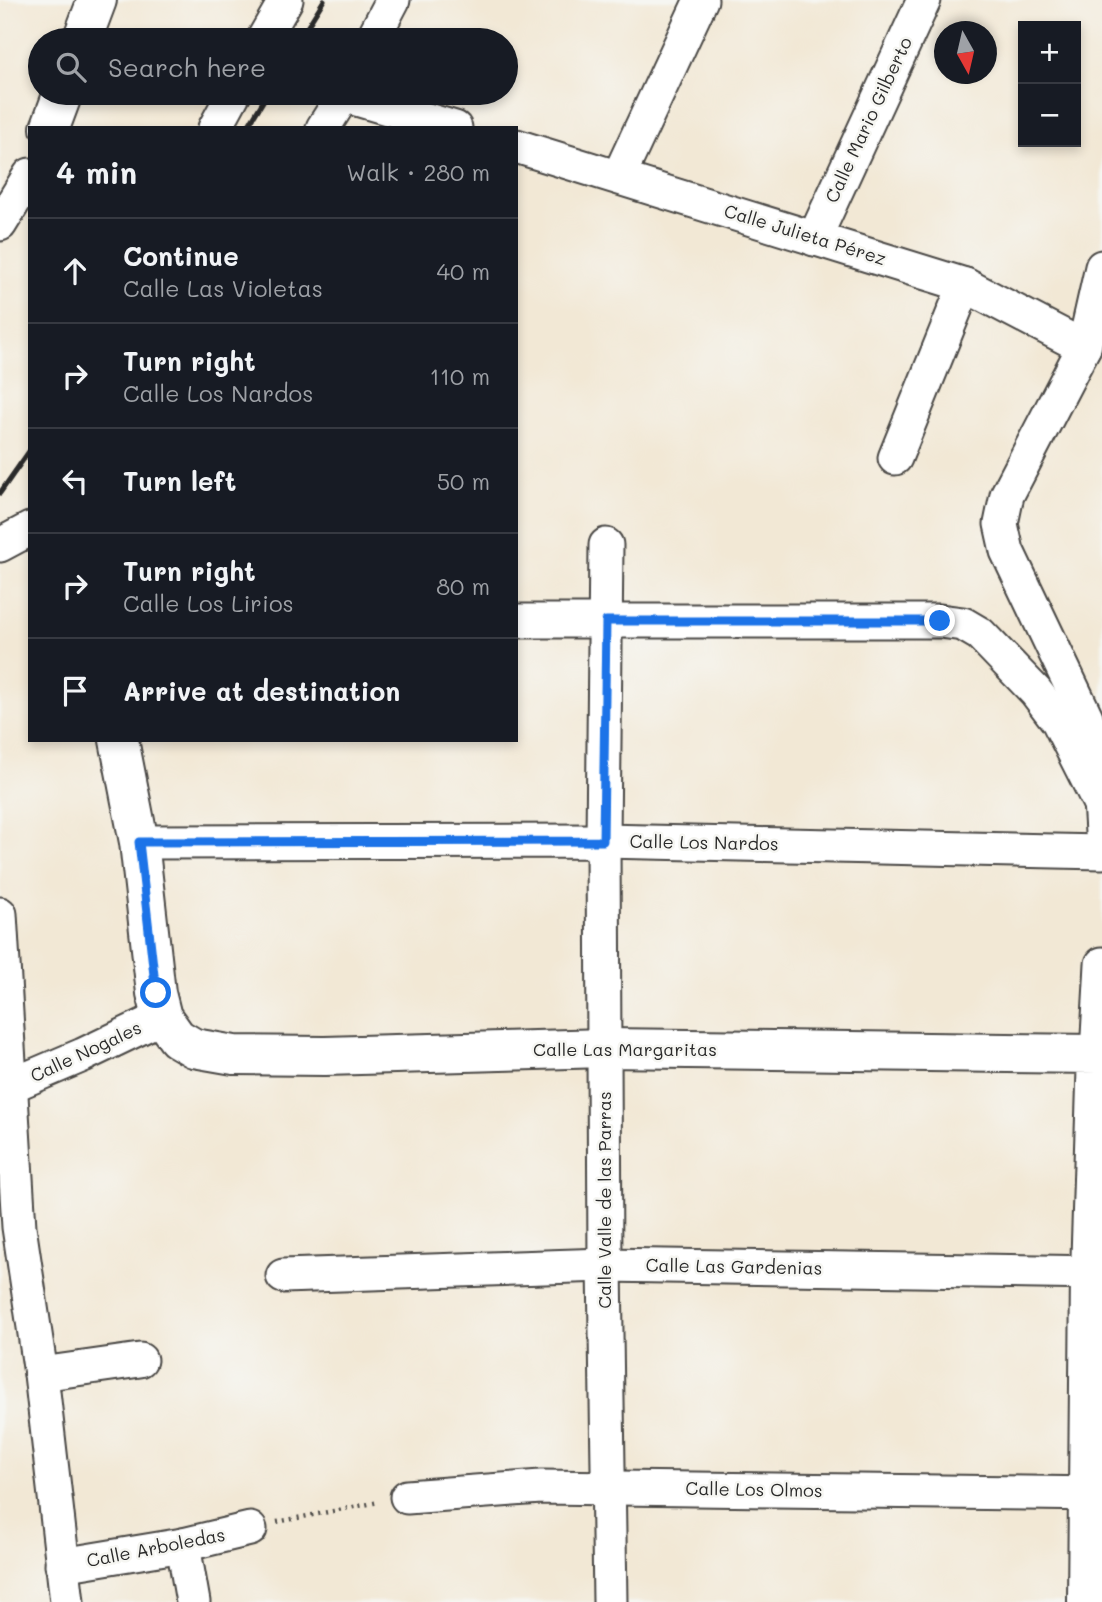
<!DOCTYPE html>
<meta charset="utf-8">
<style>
:root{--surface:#171b24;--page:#20242c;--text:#f1f3f6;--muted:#9ea1a6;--line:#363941}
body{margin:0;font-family:Mali,sans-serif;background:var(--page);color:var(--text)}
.controls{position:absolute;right:21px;top:21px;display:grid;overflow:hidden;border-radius:0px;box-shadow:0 4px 10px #0003}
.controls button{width:63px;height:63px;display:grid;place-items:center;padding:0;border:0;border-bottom:2px solid var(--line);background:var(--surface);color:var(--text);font:35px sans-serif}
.compass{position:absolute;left:934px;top:21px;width:63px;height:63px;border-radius:50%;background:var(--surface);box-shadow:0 4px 10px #0003;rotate:172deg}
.stop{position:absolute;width:21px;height:21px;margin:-16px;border:5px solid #1a73e8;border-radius:50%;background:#fff}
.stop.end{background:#1a73e8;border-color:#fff;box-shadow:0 2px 7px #0008}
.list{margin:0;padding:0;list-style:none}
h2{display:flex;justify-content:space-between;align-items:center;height:91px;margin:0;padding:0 28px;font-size:30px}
h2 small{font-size:23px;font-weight:400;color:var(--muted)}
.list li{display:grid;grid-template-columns:46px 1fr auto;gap:21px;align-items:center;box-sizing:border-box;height:105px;padding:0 28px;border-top:2px solid var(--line)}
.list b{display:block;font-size:26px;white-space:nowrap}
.list p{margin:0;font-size:23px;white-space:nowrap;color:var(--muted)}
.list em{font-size:23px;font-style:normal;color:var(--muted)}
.icon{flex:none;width:38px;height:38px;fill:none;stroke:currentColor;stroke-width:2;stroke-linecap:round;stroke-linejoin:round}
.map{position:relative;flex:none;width:1102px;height:1602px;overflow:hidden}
.search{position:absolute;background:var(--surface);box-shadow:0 4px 10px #0003;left:28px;top:28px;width:490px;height:77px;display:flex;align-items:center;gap:18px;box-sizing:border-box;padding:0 24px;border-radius:38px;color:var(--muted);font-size:26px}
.panel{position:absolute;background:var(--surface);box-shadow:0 4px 10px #0003;left:28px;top:126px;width:490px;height:616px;border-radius:0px}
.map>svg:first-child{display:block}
</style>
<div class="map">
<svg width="1102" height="1602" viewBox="0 0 1102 1602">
<rect width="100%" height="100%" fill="#f6f6f2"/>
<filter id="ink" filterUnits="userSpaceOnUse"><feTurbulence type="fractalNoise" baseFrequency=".0143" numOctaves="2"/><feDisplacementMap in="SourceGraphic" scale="14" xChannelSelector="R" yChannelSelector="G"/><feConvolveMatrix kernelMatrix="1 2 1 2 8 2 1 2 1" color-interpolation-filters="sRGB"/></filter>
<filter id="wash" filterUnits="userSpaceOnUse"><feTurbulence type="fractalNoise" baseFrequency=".00686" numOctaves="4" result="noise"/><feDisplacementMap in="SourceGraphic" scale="28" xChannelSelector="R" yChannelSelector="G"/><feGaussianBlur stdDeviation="1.57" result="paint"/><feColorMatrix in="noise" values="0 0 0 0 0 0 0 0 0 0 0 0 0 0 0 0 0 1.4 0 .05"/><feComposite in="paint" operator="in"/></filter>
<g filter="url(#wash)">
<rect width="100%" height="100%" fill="#f2e8d5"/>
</g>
<g filter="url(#ink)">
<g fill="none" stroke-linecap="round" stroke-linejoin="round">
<defs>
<g id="minor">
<polyline points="263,40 286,0"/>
<polyline points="372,40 393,0"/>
<polyline points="343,95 455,128"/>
<polyline points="215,128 234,93"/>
<polyline points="323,128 345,93"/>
<polyline points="516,146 965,285 1084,347"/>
<polyline points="619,176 701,0"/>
<polyline points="0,224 30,175"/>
<polyline points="814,239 924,0"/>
<path d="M1102 267 1084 347 1007 495 1001 524 1007 551 1086 717C1097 754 1100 795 1102 833"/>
<polyline points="895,458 965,285"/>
<polyline points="0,545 30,529"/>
<polyline points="606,545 603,841 605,1265 610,1602"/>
<polyline points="516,621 940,621 963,624 980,634 1036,692 1058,721 1100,804"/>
<polyline points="139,842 603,841 1102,852"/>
<polyline points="0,914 19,1227 41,1374 67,1602"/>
<polyline points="1102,964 1097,1054 1102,1054"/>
<polyline points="10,1086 83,1055 162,1017"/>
<polyline points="283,1276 605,1265 1102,1273"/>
<polyline points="41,1374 140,1360"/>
<polyline points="407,1497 541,1487 1102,1494"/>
<polyline points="183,1545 193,1602"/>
<polyline points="62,1565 183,1545 250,1529"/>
</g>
<g id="tertiary">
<polyline points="82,40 97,0"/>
<polyline points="50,128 63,93"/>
<polyline points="119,740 139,842 156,993 162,1017 177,1038 194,1048 234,1055 325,1056 605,1048 1097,1054 1090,1273 1087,1602"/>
</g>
</defs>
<use href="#minor" stroke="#494744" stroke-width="37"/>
<use href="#tertiary" stroke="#494744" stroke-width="42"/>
<polyline stroke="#494744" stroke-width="4.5" stroke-dasharray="2 5" stroke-linecap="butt" points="277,1522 379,1502"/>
<use href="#minor" stroke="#fff" stroke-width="33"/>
<use href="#tertiary" stroke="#fff" stroke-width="38"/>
<g stroke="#2b2b2b" stroke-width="5">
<polyline points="299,40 324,0"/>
<polyline points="247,128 268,93"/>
<polyline points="0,493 30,450"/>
</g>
</g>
</g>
<g fill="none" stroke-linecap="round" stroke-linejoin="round" filter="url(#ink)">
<polyline stroke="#1a73e8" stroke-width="9" points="156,993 139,842 603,841 606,621 940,621"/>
</g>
<g text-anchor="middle" stroke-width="5" stroke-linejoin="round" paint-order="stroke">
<g font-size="18" fill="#2b2b2b" stroke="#f6f6f2">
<text transform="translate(869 120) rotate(-65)" y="6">Calle Mario Gilberto</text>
<text transform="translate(805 235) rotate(17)" y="6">Calle Julieta Pérez</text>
<text transform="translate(704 843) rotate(1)" y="6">Calle Los Nardos</text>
<text x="625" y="1056">Calle Las Margaritas</text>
<text transform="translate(86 1052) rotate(-25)" y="6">Calle Nogales</text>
<text transform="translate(605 1200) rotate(-90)" y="6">Calle Valle de las Parras</text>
<text transform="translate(734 1267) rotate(1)" y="6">Calle Las Gardenias</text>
<text transform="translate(754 1490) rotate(1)" y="6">Calle Los Olmos</text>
<text transform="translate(156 1548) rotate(-11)" y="6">Calle Arboledas</text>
</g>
</g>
</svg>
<div class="controls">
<button>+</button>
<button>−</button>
</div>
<svg class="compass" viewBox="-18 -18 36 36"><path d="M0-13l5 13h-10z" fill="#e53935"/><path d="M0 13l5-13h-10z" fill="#9ea1a6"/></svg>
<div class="stop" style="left:156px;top:993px"></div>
<div class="stop end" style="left:940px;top:621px"></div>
<div class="search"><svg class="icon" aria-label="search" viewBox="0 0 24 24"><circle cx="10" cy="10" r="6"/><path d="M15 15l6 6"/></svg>Search here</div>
<section class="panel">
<h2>4 min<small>Walk · 280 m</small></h2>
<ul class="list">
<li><svg class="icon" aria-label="ahead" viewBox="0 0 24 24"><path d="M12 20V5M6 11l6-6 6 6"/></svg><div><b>Continue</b><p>Calle Las Violetas</p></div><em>40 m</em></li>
<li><svg class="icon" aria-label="right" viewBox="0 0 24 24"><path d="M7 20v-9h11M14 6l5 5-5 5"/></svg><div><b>Turn right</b><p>Calle Los Nardos</p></div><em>110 m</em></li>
<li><svg class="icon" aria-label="left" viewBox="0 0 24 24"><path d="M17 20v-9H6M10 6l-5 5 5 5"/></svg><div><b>Turn left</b></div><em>50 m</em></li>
<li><svg class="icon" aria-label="right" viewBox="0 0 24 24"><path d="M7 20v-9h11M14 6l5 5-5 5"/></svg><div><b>Turn right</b><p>Calle Los Lirios</p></div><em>80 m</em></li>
<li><svg class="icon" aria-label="arrive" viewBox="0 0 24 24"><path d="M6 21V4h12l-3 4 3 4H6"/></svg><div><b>Arrive at destination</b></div></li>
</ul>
</section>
</div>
